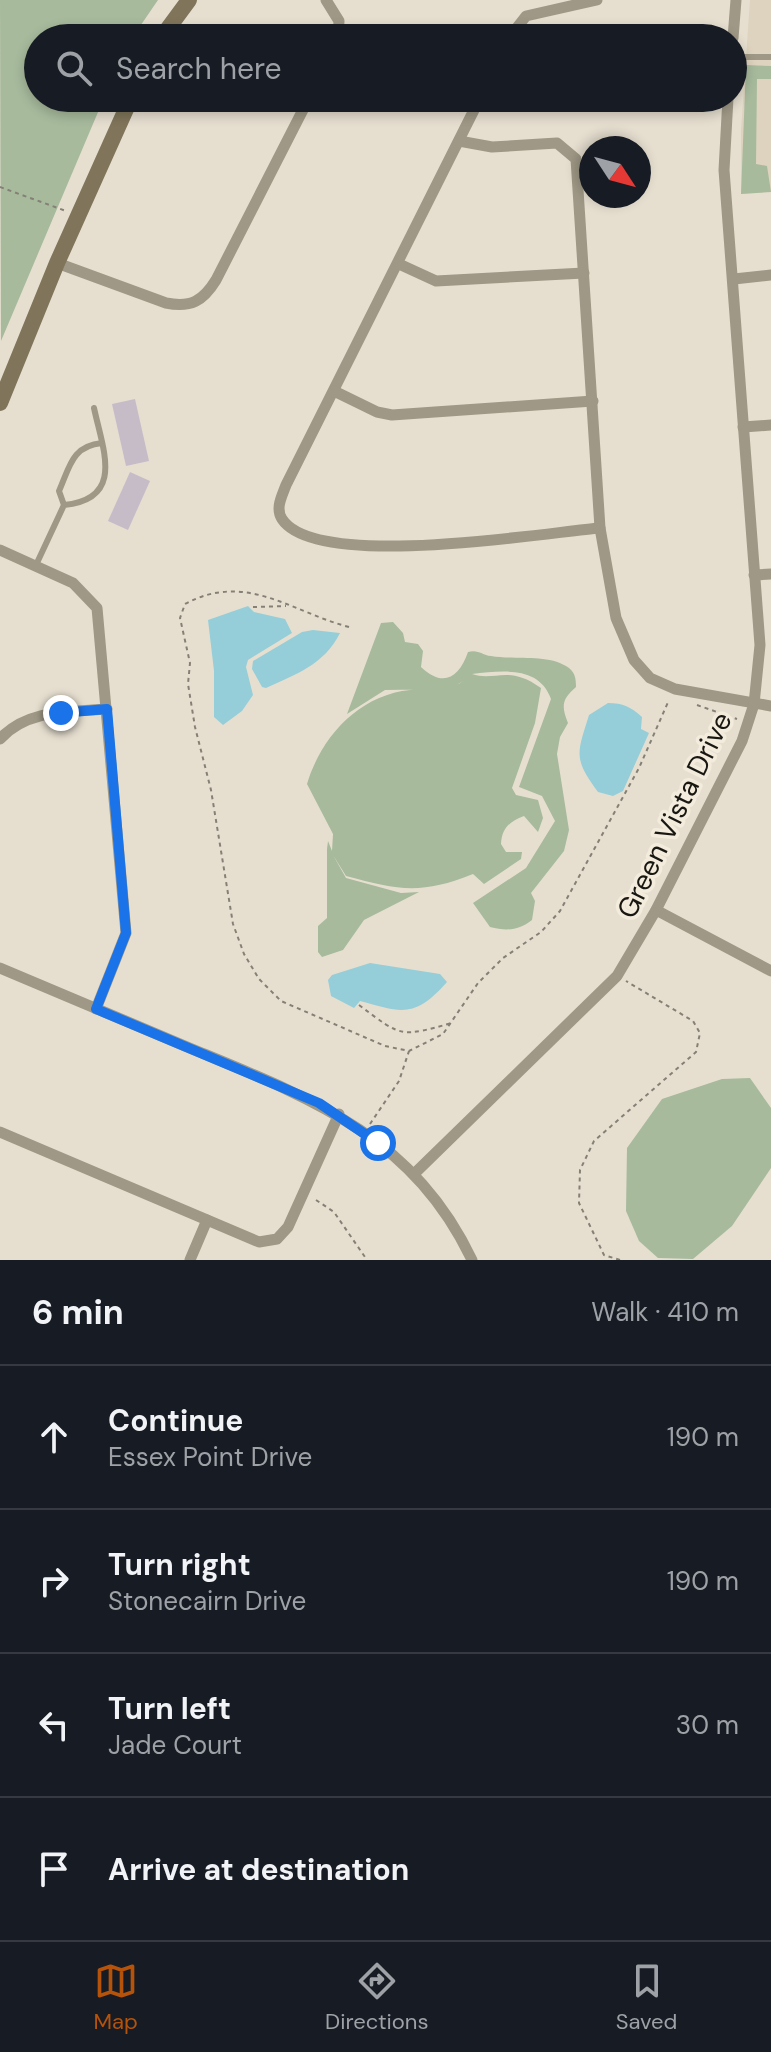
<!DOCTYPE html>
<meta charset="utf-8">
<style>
:root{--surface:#171b24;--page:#242831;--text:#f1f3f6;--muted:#9ea1a6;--line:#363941;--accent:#b45309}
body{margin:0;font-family:"DM Sans",sans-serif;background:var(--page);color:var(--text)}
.compass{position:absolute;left:579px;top:136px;width:72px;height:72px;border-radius:50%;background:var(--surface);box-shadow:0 4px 12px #0003;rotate:126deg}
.stop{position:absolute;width:24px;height:24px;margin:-18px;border:6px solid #1a73e8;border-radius:50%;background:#fff}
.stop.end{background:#1a73e8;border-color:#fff;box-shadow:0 2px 8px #0008}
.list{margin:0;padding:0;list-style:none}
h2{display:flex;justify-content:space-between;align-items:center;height:104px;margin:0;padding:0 32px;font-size:34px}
h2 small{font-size:26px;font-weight:400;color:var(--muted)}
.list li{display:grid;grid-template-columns:52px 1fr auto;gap:24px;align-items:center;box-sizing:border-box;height:144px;padding:0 32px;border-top:2px solid var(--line)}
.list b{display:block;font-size:30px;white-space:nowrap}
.list p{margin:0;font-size:26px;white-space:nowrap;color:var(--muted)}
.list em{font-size:26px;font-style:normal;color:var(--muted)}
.icon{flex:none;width:44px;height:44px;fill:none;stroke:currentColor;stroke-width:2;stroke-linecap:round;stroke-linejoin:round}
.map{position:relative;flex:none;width:771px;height:1260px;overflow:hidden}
.search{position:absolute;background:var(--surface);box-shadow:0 4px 12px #0003;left:24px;right:24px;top:24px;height:88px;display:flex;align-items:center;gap:20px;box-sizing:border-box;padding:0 28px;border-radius:44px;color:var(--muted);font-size:30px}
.sheet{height:680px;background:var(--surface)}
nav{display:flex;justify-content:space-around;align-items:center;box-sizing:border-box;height:112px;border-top:2px solid var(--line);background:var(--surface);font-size:22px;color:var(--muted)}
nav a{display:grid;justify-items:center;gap:4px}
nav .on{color:var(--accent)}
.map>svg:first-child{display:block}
</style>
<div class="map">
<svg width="771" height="1260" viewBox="0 0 771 1260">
<rect width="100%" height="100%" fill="#e6dfd0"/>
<polygon fill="#ddd3be" points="750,0 771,0 771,192 741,194 741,130"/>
<g fill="#a7ba9c">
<polygon points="0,0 158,0 132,38 38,38 38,98 104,98 1,341"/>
<polygon points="746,65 771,66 771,79 757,79 756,164 767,166 771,192 741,194"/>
<path d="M393 622 403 633 405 642 418 644 423 651 421 667C443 688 459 678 468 652 478 649 482 655 491 656 514 660 546 654 566 666 575 671 576 678 576 687 562 699 561 706 568 723L560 737 557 754 569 830 564 851 531 893 535 901 532 920C518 931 506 931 490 927L473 903 526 868 555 821 542 796 519 787 551 699C539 665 502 671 472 674 495 682 508 664 541 688L535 723 512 788 516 795 538 800 543 818 538 832 524 816C509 822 502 828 501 844L506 852H522L521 859 484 884 473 874C421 895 398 890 346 876L333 855 346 878 401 893 419 892 364 920 343 950 322 957 318 952V926L327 918V849L328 841 332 851 333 834 307 784C321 737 359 695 410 690 431 687 446 694 463 681L450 689 385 690 347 714 381 623Z"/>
<polygon points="750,1078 771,1108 771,1168 732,1226 693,1259 658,1258 639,1241 626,1211 627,1148 662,1099 722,1079"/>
</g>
<g fill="#95ced8">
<polygon points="248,606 254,612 285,619 292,633 248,660 246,667 253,695 242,711 223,725 214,717 214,671 208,620"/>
<path d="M313 630 340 633C324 665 296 674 266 688L262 687 252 669 253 661 302 632Z"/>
<path d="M608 703C623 703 631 707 642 717L641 729 649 733 623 791 613 796 598 792C573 758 577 754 589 715Z"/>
<path d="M370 963 440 974 447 982C415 1018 403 1013 360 1001L354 1008 331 996 328 980 332 975Z"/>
</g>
<g fill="#c6bcc8">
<polygon points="135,399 149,461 126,466 112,404"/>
<polygon points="130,472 150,481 128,530 108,521"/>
</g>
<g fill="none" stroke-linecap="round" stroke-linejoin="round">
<g stroke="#858076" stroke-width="2" stroke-dasharray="4 4" stroke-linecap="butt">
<polyline points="0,187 66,211"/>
<polyline points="253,607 286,606"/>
<path d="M349 627C291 612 246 571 185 604L180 618 190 663 188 684 195 727 211 790 233 924 244 954 259 979 281 1001 385 1046 409 1051 443 1034 478 983 503 958 541 932 560 911 639 768 669 700"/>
<polyline points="697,705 737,719"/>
<path d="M359 1005C403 1038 400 1037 452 1023"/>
<polyline points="370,1124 399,1081 409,1051"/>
<polyline points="316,1200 334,1212 367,1260"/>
<polyline points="620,1260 604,1255 579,1203 580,1170 594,1141 696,1052 700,1033 693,1021 626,981"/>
</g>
<g stroke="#9f9886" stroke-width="6">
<polyline points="733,57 771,57"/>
<path d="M64 505 59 491C70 466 72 446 102 443"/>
<path d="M36 565 64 505C125 499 103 450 94 408"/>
</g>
<g stroke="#9f9886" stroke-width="11">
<polyline points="326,0 339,21 338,38"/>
<polyline points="509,38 526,16 597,0"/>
<polyline points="733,38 736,0"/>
<path d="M480 98 286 485C282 496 275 508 282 519 316 571 542 533 600 528"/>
<polyline points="459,141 492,147 557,143 576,159 600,528 616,618 634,660 650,678 675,689 771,706"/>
<path d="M57 263 166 303C191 308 203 301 216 280L309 98"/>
<polyline points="399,264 436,281 584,273"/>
<polyline points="734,279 771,275"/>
<polyline points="334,391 377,412 392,415 593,401"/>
<polyline points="743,427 771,425"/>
<polyline points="0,550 73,583 97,608 126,933 96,1009"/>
<polyline points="754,575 771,574"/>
<path d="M0 739C27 709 70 712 107 709"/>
<polyline points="656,910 771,971"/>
<path d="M0 968C64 995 128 1022 192 1049 311 1098 413 1136 472 1260"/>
<polyline points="0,1132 259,1242 277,1239 288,1227 339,1114"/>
<polyline points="414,1174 617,976 656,910 742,741 754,704 760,645 724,170 728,98"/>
<polyline points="190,1260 207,1220"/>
</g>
<g stroke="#80755a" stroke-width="16">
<polyline points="161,38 189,0"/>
<polyline points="0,403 57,263 131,98"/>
</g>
</g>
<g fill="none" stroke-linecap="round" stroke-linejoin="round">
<polyline stroke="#1a73e8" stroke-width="10" points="61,713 107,709 126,933 96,1009 319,1103 378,1143"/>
</g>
<g text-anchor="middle" stroke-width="7" stroke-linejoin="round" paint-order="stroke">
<g font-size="28" fill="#191711" stroke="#f3ecdd">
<text transform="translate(674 815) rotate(-64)" y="10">Green Vista Drive</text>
</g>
</g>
</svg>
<svg class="compass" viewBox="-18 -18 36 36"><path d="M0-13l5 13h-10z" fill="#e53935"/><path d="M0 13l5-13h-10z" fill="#9ea1a6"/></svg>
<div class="stop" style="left:378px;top:1143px"></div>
<div class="stop end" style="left:61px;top:713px"></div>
<div class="search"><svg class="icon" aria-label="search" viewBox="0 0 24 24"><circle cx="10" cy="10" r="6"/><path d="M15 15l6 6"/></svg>Search here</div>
</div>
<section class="sheet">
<h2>6 min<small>Walk · 410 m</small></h2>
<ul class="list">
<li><svg class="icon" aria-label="ahead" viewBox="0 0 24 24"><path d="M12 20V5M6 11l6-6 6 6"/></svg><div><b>Continue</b><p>Essex Point Drive</p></div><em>190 m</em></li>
<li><svg class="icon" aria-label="right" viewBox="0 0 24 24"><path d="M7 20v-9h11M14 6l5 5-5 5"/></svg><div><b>Turn right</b><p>Stonecairn Drive</p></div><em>190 m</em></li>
<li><svg class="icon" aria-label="left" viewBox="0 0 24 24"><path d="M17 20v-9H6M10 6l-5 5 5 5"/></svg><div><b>Turn left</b><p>Jade Court</p></div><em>30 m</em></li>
<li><svg class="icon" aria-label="arrive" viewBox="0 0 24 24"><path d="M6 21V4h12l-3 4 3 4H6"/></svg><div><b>Arrive at destination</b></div></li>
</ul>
</section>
<nav>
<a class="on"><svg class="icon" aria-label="map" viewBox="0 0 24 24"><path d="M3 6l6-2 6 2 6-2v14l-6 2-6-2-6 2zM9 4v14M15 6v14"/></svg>Map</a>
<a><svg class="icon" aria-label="directions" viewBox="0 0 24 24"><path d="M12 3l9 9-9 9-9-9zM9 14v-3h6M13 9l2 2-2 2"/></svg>Directions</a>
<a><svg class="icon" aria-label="saved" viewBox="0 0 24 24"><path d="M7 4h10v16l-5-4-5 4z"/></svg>Saved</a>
</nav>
